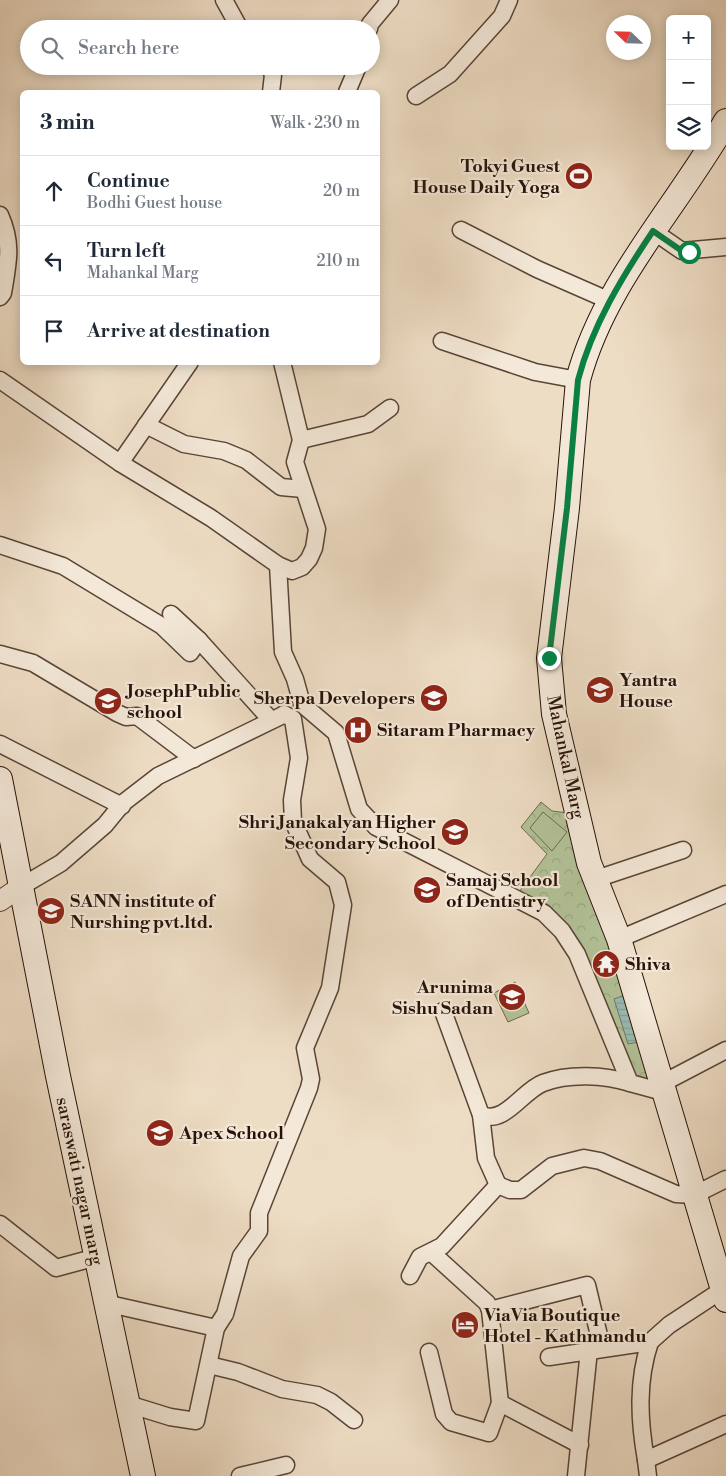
<!DOCTYPE html>
<meta charset="utf-8">
<style>
:root{--surface:#fff;--page:#f6f6f7;--text:#1f2937;--muted:#747a83;--line:#e0e1e3}
body{margin:0;font-family:"Libre Bodoni",serif;background:var(--page);color:var(--text)}
.controls{position:absolute;right:15px;top:15px;display:grid;overflow:hidden;border-radius:8px;box-shadow:0 2px 12px #0003}
.controls button{width:45px;height:45px;display:grid;place-items:center;padding:0;border:0;border-bottom:1px solid var(--line);background:var(--surface);color:var(--text);font:25px sans-serif}
.compass{position:absolute;left:606px;top:15px;width:45px;height:45px;border-radius:50%;background:var(--surface);box-shadow:0 2px 12px #0003;rotate:293deg}
.stop{position:absolute;width:15px;height:15px;margin:-11px;border:4px solid #0b8043;border-radius:50%;background:#fff}
.stop.end{background:#0b8043;border-color:#fff;box-shadow:0 1px 5px #0008}
.list{margin:0;padding:0;list-style:none}
h2{display:flex;justify-content:space-between;align-items:center;height:65px;margin:0;padding:0 20px;font-size:21px}
h2 small{font-size:16px;font-weight:400;color:var(--muted)}
.list li{display:grid;grid-template-columns:32px 1fr auto;gap:15px;align-items:center;box-sizing:border-box;height:70px;padding:0 20px;border-top:1px solid var(--line)}
.list b{display:block;font-size:19px;white-space:nowrap}
.list p{margin:0;font-size:16px;white-space:nowrap;color:var(--muted)}
.list em{font-size:16px;font-style:normal;color:var(--muted)}
.icon{flex:none;width:28px;height:28px;fill:none;stroke:currentColor;stroke-width:2;stroke-linecap:round;stroke-linejoin:round}
.map{position:relative;flex:none;width:726px;height:1476px;overflow:hidden}
.search{position:absolute;background:var(--surface);box-shadow:0 2px 12px #0003;left:20px;top:20px;width:360px;height:55px;display:flex;align-items:center;gap:12px;box-sizing:border-box;padding:0 18px;border-radius:28px;color:var(--muted);font-size:19px}
.panel{position:absolute;background:var(--surface);box-shadow:0 2px 12px #0003;left:20px;top:90px;width:360px;height:275px;border-radius:8px}
.map>svg:first-child{display:block}
</style>
<div class="map">
<svg width="726" height="1476" viewBox="0 0 726 1476">
<defs>
<pattern id="park-crowns" width="20" height="18" patternUnits="userSpaceOnUse" patternTransform="scale(1.25)"><rect width="20" height="18" fill="#b3c298"/><path d="M2 6a3 3 0 1 1 6 0M12 15a3 3 0 1 1 6 0" fill="none" stroke="#9aa682"/></pattern>
<pattern id="water-rules" width="6" height="5" patternUnits="userSpaceOnUse" patternTransform="scale(1.25)"><rect width="6" height="5" fill="#99bcb4"/><path d="M0 2.5h6" fill="none" stroke="#84a199"/></pattern>
</defs>
<rect width="100%" height="100%" fill="#eeddc5"/>
<filter id="stains"><feTurbulence type="fractalNoise" baseFrequency=".004" numOctaves="4"/><feColorMatrix values="0 0 0 0 .2 0 0 0 0 .09 0 0 0 0 .02 0 0 0 .5 -.17"/></filter>
<radialGradient id="worn" r=".72"><stop offset=".6" stop-color="#630" stop-opacity="0"/><stop offset="1" stop-color="#630" stop-opacity=".3"/></radialGradient>
<polygon fill="url(#park-crowns)" stroke="#6d6a50" points="541,802 552,811 576,814 663,1090 633,1084 578,951 516,896 547,854 521,827"/>
<g fill="#b3c298" stroke="#6d6a50">
<polygon points="543,812 567,832 552,851 530,828"/>
<polygon points="515,982 529,1013 508,1022 494,993"/>
</g>
<polygon fill="url(#water-rules)" stroke="#6b786f" points="625,995 639,1042 628,1044 614,999"/>
<g fill="none" stroke-linecap="round" stroke-linejoin="round">
<defs>
<g id="minor">
<polyline points="224,0 240,29"/>
<polyline points="369,29 370,24 390,0"/>
<polyline points="269,66 273,75 271,92"/>
<polyline points="347,92 358,66"/>
<polyline points="416,96 450,74 502,16 509,0"/>
<path d="M0 215C13 244 8 263 3 293L0 297"/>
<polyline points="461,230 537,269 610,301"/>
<polyline points="653,231 682,251 726,247"/>
<polyline points="442,341 535,372 578,380"/>
<polyline points="0,380 120,463 211,518 278,565 292,571 302,567 309,559 314,548 317,529 295,462 301,440 282,362"/>
<polyline points="146,425 184,444 224,451 246,460 281,487 303,489"/>
<polyline points="301,440 368,424 390,408"/>
<polyline points="120,463 190,362"/>
<polyline points="0,545 63,566 162,626 190,653 199,640 271,720"/>
<polyline points="278,565 283,652 295,679 302,704 336,733 359,809 376,827 544,913 562,931 577,954 630,1083 667,1093"/>
<polyline points="171,614 199,640"/>
<polyline points="0,654 33,663 117,713 126,717 137,716 194,759"/>
<polyline points="0,744 122,806"/>
<polyline points="596,879 683,850"/>
<polyline points="22,886 61,863 105,825 123,803 158,776 281,716"/>
<polyline points="619,939 726,894"/>
<polyline points="443,1011 481,1115 486,1158 498,1185"/>
<polyline points="663,1083 726,1050"/>
<path d="M481 1115C505 1125 522 1091 543 1083 569 1073 605 1075 630 1083"/>
<polyline points="0,1224 56,1268 97,1257"/>
<polyline points="432,1253 487,1303 490,1310 500,1403 580,1445"/>
<polyline points="410,1276 420,1257 442,1246 498,1185 510,1190 521,1190 552,1166 584,1158 600,1161 676,1194 694,1195 726,1179"/>
<polyline points="105,1303 216,1328"/>
<polyline points="490,1310 587,1285 602,1348"/>
<path d="M650 1342C637 1381 639 1420 646 1460L726 1424"/>
<polyline points="429,1352 444,1414 451,1422 489,1433 500,1403"/>
<polyline points="549,1357 650,1342 669,1325 722,1290"/>
<polyline points="209,1365 238,1372 282,1389 317,1395 331,1402 354,1420"/>
<polyline points="128,1404 170,1417 196,1421 216,1328 225,1314 241,1256 259,1231 259,1213 309,1088 311,1079 305,1048 330,988 343,905 337,882 310,859 293,821 292,800 299,758 293,719 284,714"/>
<polyline points="646,1460 648,1476"/>
<polyline points="240,1476 286,1465"/>
<polyline points="576,1476 589,1350"/>
</g>
<polyline id="tertiary" points="0,901 22,886"/>
<g id="secondary">
<path d="M726 121C677 207 604 282 578 380L567 508 549 658 554 714 589 863 619 939 726 1300"/>
<polyline points="0,779 58,1076 143,1476"/>
</g>
</defs>
<use href="#minor" stroke="#594437" stroke-width="19"/>
<use href="#tertiary" stroke="#594437" stroke-width="22"/>
<use href="#secondary" stroke="#271108" stroke-width="26"/>
<use href="#minor" stroke="#f4e9d9" stroke-width="16"/>
<use href="#tertiary" stroke="#f4e9d9" stroke-width="20"/>
<use href="#secondary" stroke="#f4e9d9" stroke-width="24"/>
</g>
<g fill="none" stroke-linecap="round" stroke-linejoin="round">
<path stroke="#0b8043" stroke-width="6" d="M549 658 567 508 578 380C592 326 622 277 653 231L682 251 689 252"/>
</g>
<defs>
<symbol id="stadium-disc" viewBox="-11 -11 22 22"><circle r="9.5" fill="#8f2418" stroke="#f4e9d9"/><path d="M0-5a6.5 5 0 1 0 0 10a6.5 5 0 1 0 0-10ZM-3.5-1.8h7v3.6h-7Z" fill="#fff"/></symbol>
<symbol id="school-disc" viewBox="-11 -11 22 22"><circle r="9.5" fill="#8f2418" stroke="#f4e9d9"/><path d="M0-5L7-2L0 1L-7-2ZM-4 1L0 2.5L4 1V4Q0 6-4 4Z" fill="#fff"/></symbol>
<symbol id="hospital-disc" viewBox="-11 -11 22 22"><circle r="9.5" fill="#8f2418" stroke="#f4e9d9"/><path d="M-5-5h3v3.5h4V-5h3V5h-3V1.5h-4V5h-3Z" fill="#fff"/></symbol>
<symbol id="university-disc" viewBox="-11 -11 22 22"><circle r="9.5" fill="#8f2418" stroke="#f4e9d9"/><path d="M0-5L7-2L0 1L-7-2ZM-4 1L0 2.5L4 1V4Q0 6-4 4Z" fill="#fff"/></symbol>
<symbol id="temple-disc" viewBox="-11 -11 22 22"><circle r="9.5" fill="#8f2418" stroke="#f4e9d9"/><path d="M0-6L5-2H3V0L6.5 2.5H4V6H1.5V3h-3V6H-4V2.5H-6.5L-3 0V-2H-5Z" fill="#fff"/></symbol>
<symbol id="hotel-disc" viewBox="-11 -11 22 22"><circle r="9.5" fill="#8f2418" stroke="#f4e9d9"/><path d="M-6-4.5h1.5V1H6V5H4.5V3h-9V5H-6ZM-4 0a1.8 1.8 0 1 1 3.6 0ZM.5 0V-2.5h3Q6-2.5 6 0Z" fill="#fff"/></symbol>
</defs>
<g fill-rule="evenodd">
<use href="#stadium-disc" x="563" y="160" width="32" height="32"/>
<use href="#school-disc" x="584" y="674" width="32" height="32"/>
<use href="#school-disc" x="418" y="682" width="32" height="32"/>
<use href="#school-disc" x="92" y="685" width="32" height="32"/>
<use href="#hospital-disc" x="342" y="714" width="32" height="32"/>
<use href="#school-disc" x="439" y="816" width="32" height="32"/>
<use href="#university-disc" x="411" y="874" width="32" height="32"/>
<use href="#university-disc" x="35" y="895" width="32" height="32"/>
<use href="#temple-disc" x="590" y="948" width="32" height="32"/>
<use href="#school-disc" x="496" y="981" width="32" height="32"/>
<use href="#school-disc" x="144" y="1117" width="32" height="32"/>
<use href="#hotel-disc" x="449" y="1309" width="32" height="32"/>
</g>
<g text-anchor="middle" stroke-width="4.5" stroke-linejoin="round" paint-order="stroke">
<g font-size="18" font-weight="bold" fill="#271108" stroke="#f4e9d9" text-anchor="start">
<text x="560" y="172" text-anchor="end">Tokyi Guest<tspan x="560" dy="21">House Daily Yoga</tspan></text>
<text x="619" y="686">Yantra<tspan x="619" dy="21">House</tspan></text>
<text x="127" y="697">JosephPublic<tspan x="127" dy="21">school</tspan></text>
<text x="415" y="704" text-anchor="end">Sherpa Developers</text>
<text x="377" y="736">Sitaram Pharmacy</text>
<text x="436" y="828" text-anchor="end">Shri Janakalyan Higher<tspan x="436" dy="21">Secondary School</tspan></text>
<text x="446" y="886">Samaj School<tspan x="446" dy="21">of Dentistry</tspan></text>
<text x="70" y="907">SANN institute of<tspan x="70" dy="21">Nurshing pvt.ltd.</tspan></text>
<text x="625" y="970">Shiva</text>
<text x="493" y="993" text-anchor="end">Arunima<tspan x="493" dy="21">Sishu Sadan</tspan></text>
<text x="179" y="1139">Apex School</text>
<text x="484" y="1321">ViaVia Boutique<tspan x="484" dy="21">Hotel - Kathmandu</tspan></text>
</g>
<g font-size="18" fill="#271108" stroke="#f4e9d9">
<text transform="translate(566 757) rotate(78)" y="6">Mahankal Marg</text>
<text transform="translate(80 1181) rotate(78)" y="6">saraswati nagar marg</text>
</g>
</g>
<rect width="100%" height="100%" filter="url(#stains)"/>
<rect width="100%" height="100%" fill="url(#worn)"/>
</svg>
<div class="controls">
<button>+</button>
<button>−</button>
<button><svg class="icon" aria-label="layers" viewBox="0 0 24 24"><path d="M12 4l9 5-9 5-9-5zM3 14l9 5 9-5"/></svg></button>
</div>
<svg class="compass" viewBox="-18 -18 36 36"><path d="M0-13l5 13h-10z" fill="#e53935"/><path d="M0 13l5-13h-10z" fill="#747a83"/></svg>
<div class="stop" style="left:689px;top:252px"></div>
<div class="stop end" style="left:549px;top:658px"></div>
<div class="search"><svg class="icon" aria-label="search" viewBox="0 0 24 24"><circle cx="10" cy="10" r="6"/><path d="M15 15l6 6"/></svg>Search here</div>
<section class="panel">
<h2>3 min<small>Walk · 230 m</small></h2>
<ul class="list">
<li><svg class="icon" aria-label="ahead" viewBox="0 0 24 24"><path d="M12 20V5M6 11l6-6 6 6"/></svg><div><b>Continue</b><p>Bodhi Guest house</p></div><em>20 m</em></li>
<li><svg class="icon" aria-label="left" viewBox="0 0 24 24"><path d="M17 20v-9H6M10 6l-5 5 5 5"/></svg><div><b>Turn left</b><p>Mahankal Marg</p></div><em>210 m</em></li>
<li><svg class="icon" aria-label="arrive" viewBox="0 0 24 24"><path d="M6 21V4h12l-3 4 3 4H6"/></svg><div><b>Arrive at destination</b></div></li>
</ul>
</section>
</div>
